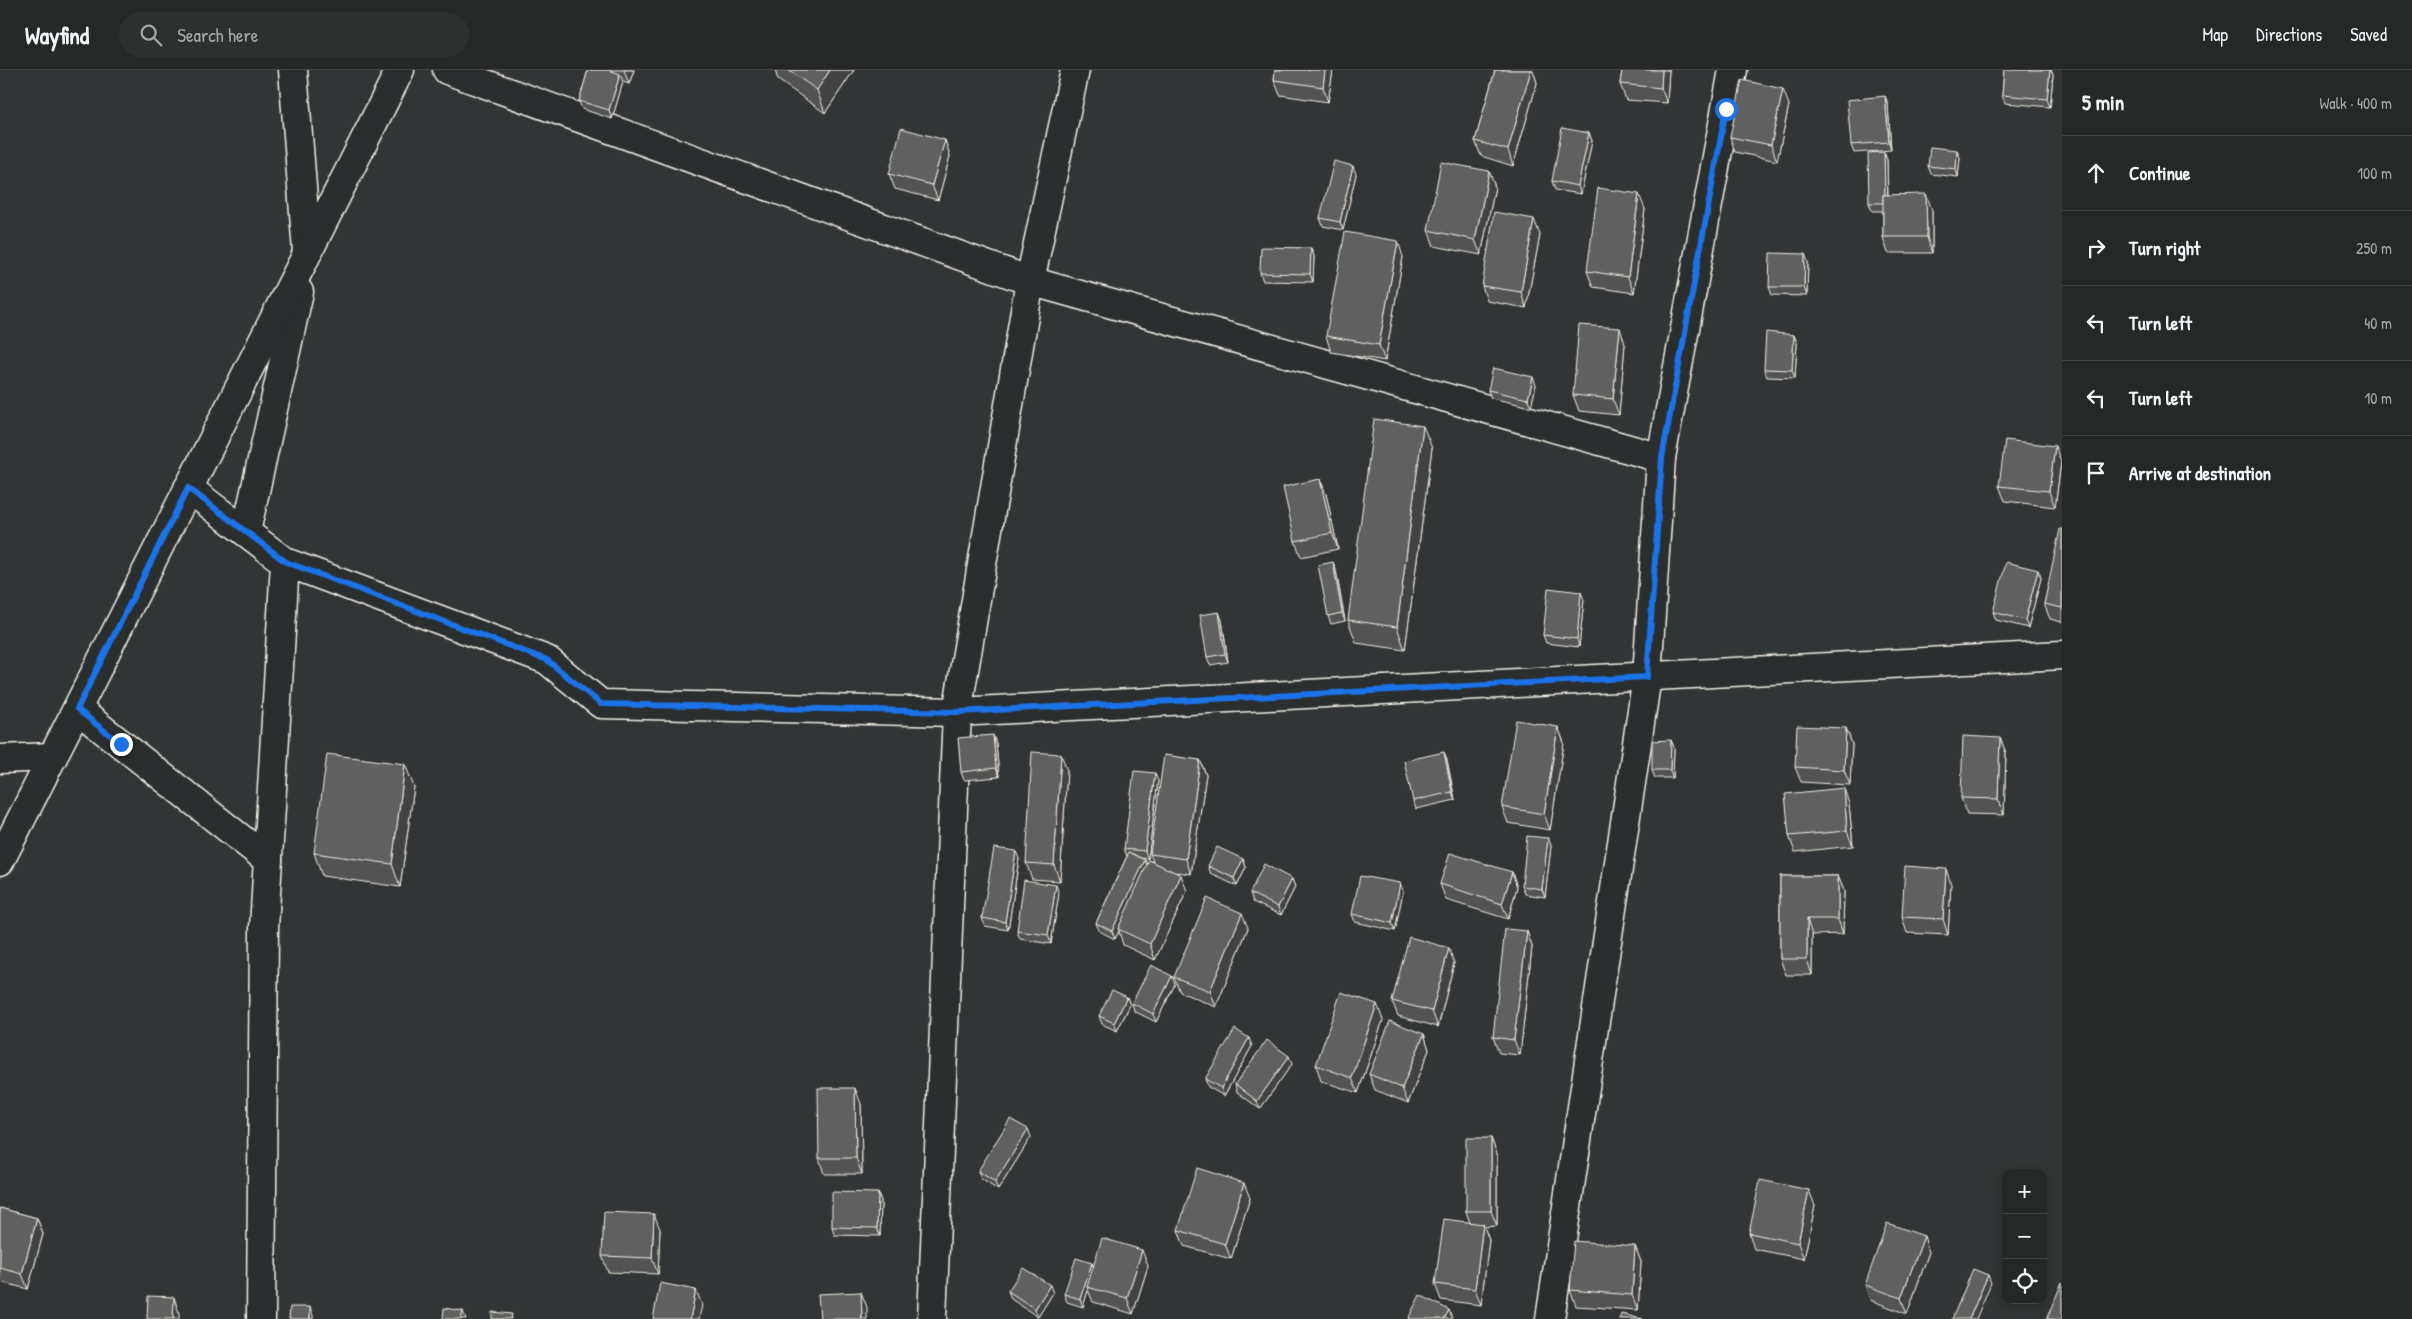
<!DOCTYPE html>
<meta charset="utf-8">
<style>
:root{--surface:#262828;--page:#2e3030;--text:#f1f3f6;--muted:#a4a6a8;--line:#424445}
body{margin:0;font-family:"Patrick Hand",sans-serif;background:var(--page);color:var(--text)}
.controls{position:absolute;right:15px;bottom:15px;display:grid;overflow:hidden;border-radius:10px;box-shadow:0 2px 12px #0003}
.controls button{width:45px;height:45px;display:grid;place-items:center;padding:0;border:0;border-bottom:1px solid var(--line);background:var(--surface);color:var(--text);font:25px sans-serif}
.stop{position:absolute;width:15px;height:15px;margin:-11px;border:4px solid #1a73e8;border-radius:50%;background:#fff}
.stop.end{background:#1a73e8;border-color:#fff;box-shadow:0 1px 5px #0008}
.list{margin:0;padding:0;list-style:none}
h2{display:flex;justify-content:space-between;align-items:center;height:65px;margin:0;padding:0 20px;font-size:21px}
h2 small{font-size:16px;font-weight:400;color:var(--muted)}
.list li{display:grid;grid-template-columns:32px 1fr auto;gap:15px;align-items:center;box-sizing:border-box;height:75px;padding:0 20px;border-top:1px solid var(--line)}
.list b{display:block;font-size:19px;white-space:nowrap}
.list em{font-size:16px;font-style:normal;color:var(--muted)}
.icon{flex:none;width:28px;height:28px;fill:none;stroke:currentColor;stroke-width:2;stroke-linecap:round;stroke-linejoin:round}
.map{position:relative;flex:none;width:2062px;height:1249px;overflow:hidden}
header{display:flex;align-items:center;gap:30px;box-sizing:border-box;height:70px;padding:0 25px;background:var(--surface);border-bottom:1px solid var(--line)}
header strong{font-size:24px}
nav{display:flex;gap:28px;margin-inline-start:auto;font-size:18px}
.search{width:350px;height:45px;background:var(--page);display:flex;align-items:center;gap:12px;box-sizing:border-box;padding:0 18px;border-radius:28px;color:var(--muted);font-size:19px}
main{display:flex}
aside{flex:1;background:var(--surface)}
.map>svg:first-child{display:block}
</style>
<header>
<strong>Wayfind</strong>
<div class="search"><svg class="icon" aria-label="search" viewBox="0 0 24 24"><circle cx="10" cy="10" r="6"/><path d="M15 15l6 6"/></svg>Search here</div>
<nav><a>Map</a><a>Directions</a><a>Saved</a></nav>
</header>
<main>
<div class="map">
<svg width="2062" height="1249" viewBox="0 0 2062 1249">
<rect width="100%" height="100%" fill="#323535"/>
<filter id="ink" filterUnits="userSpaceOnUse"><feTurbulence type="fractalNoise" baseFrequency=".02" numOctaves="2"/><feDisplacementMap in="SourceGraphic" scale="10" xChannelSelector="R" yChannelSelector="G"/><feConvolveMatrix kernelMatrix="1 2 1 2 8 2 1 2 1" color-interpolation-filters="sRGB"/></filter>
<g filter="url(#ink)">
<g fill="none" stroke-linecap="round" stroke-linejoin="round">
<defs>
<g id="minor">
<polyline points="293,0 307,182"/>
<polyline points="447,0 1030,211 1661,388"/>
<polyline points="188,418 285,492 547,590 601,634 957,642 2062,585"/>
<polyline points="246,462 299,222"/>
<polyline points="77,639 268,790"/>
<polyline points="0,689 53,687"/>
<polyline points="0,791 400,0"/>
<polyline points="261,1249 264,858 285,492"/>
<polyline points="932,1249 957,642 1030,211 1075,0"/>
<polyline points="1550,1249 1647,607 1661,388 1733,0"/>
</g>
</defs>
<use href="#minor" stroke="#f4f1e8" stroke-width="31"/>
<use href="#minor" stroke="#2a2d2e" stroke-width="28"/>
</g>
<g fill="#525352" stroke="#f4f1e8">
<polygon points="588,0 634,0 629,14 623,12 612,49 582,39 579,31"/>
<polygon points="775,0 854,0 825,43 778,10"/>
<polygon points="1275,0 1333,0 1328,32 1280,25 1274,10"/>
<polygon points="1495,0 1533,0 1537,13 1513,96 1481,86 1475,71"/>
<polygon points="1622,0 1669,0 1667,33 1626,30 1620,14"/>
<polygon points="2004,0 2051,0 2053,5 2050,37 2005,33 2002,25"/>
<polygon points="1885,26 1888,34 1891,80 1854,83 1851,75"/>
<polygon points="1789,35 1777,91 1735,82 1730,67"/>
<polygon points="1589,63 1592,71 1581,124 1555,120 1552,111"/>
<polygon points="945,70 950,86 938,130 895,119 889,104"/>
<polygon points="1957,80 1960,88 1958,107 1931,104 1928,96"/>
<polygon points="1884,82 1887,90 1888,125 1932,140 1932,183 1888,183 1883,167 1883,141 1872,141 1869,133"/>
<polygon points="1489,101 1495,117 1481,185 1434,176 1428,160"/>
<polygon points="1356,104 1343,160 1323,156 1320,148"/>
<polygon points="1645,139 1634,223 1593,217 1587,201"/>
<polygon points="1540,165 1526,238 1487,231 1482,216"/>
<polygon points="1311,178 1314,186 1313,212 1263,211 1260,203"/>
<polygon points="1403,187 1385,291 1331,282 1326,266"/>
<polygon points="1808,192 1807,226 1772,225 1769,217"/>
<polygon points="1794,265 1797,273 1795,308 1767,307 1764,299"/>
<polygon points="1625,274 1619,345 1579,341 1573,325"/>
<polygon points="1536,315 1531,337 1491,328 1488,320"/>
<polygon points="1432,378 1405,580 1356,573 1348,550"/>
<polygon points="2061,392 2055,437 2005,431 1999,416"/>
<polygon points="1320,409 1326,424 1338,479 1301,487 1295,471"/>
<polygon points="2062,459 2062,552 2050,549 2044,534"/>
<polygon points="1333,492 1336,500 1345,551 1331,554 1328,546"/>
<polygon points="2038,500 2041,508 2028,558 1996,550 1993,542"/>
<polygon points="1584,530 1579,577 1546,573 1543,565"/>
<polygon points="1222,550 1228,592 1210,595 1207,587"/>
<polygon points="1558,657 1564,673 1550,760 1508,753 1502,737"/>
<polygon points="1846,658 1852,674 1850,715 1801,712 1795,697"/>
<polygon points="2000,668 2006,683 2004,745 1967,744 1961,728"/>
<polygon points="1671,670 1674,678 1673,708 1655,708 1652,700"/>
<polygon points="996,673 999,707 964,710 961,702"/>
<polygon points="1444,682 1447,690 1455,730 1416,739 1413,731"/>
<polygon points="1200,690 1206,705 1191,804 1176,802 1187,821 1155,890 1123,875 1119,861 1115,869 1099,861 1096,853 1127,786 1124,779 1158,711 1148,789 1140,788 1147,795 1153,791 1150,784"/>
<polygon points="1067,700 1060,811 1032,809 1026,793"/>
<polygon points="414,717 400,817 322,806 314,783"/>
<polygon points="1849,734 1853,776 1795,782 1789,766"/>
<polygon points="1548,768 1551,776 1545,827 1525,824 1522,816"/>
<polygon points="1019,789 1008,860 985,856 982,848"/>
<polygon points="1243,789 1246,797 1237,816 1211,804 1208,796"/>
<polygon points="1512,802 1517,817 1508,849 1446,830 1440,814"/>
<polygon points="1780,806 1838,806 1844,821 1843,864 1812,865 1812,905 1786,905 1780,889"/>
<polygon points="1292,809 1295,817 1281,845 1253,832 1250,823"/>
<polygon points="1400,813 1403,821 1395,861 1355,852 1352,844"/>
<polygon points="1951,814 1948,865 1907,863 1902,847"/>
<polygon points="1059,823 1051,874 1020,869 1017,861"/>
<polygon points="1248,858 1216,937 1180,922 1174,907"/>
<polygon points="1527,861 1532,877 1520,985 1499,983 1493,967"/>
<polygon points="1454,893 1438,957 1398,946 1392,931"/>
<polygon points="1175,914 1156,952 1134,941 1132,933"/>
<polygon points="1127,927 1130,935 1117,961 1102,954 1099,946"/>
<polygon points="1383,950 1358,1023 1321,1011 1316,995"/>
<polygon points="1424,964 1429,980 1408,1033 1375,1020 1369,1004"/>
<polygon points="1252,976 1224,1026 1208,1017 1205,1009"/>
<polygon points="1292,994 1260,1039 1237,1022 1235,1014"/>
<polygon points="861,1034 862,1104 824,1104 819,1088"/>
<polygon points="1031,1067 998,1120 981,1109 978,1101"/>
<polygon points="1491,1068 1497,1084 1497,1156 1484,1157 1489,1170 1481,1235 1441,1230 1435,1214 1470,1153 1466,1141"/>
<polygon points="878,1123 881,1131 880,1166 834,1165 832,1157"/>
<polygon points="1250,1128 1231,1189 1184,1176 1178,1160"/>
<polygon points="1815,1136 1804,1189 1754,1179 1749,1163"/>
<polygon points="0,1138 37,1148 43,1164 28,1219 0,1212"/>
<polygon points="660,1159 658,1204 608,1202 602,1186"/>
<polygon points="1635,1176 1641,1192 1638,1240 1576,1236 1570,1220"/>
<polygon points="1929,1182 1907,1244 1870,1230 1865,1215"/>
<polygon points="1092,1193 1093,1197 1148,1196 1133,1244 1093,1232 1088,1220 1083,1237 1067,1232 1064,1224"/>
<polygon points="1008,1221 1053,1223 1038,1247 1011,1229"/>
</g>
<g fill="#424342" stroke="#f4f1e8">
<polygon points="624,0 634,0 629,14"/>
<polygon points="830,0 854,0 825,43 817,20"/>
<polygon points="1325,0 1333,0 1328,32 1323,17"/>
<polygon points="1531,0 1533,0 1537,13 1513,96 1508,80"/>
<polygon points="1662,0 1669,0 1667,33 1661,18"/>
<polygon points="2050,0 2051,0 2053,5 2050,37 2047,29"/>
<polygon points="620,4 623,12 612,49 609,40"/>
<polygon points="1783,19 1789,35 1777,91 1771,75"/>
<polygon points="1885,26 1888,34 1891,80 1889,72"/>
<polygon points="1589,63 1592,71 1581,124 1578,116"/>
<polygon points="945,70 950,86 938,130 932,115"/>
<polygon points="1957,80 1960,88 1958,107 1956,99"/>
<polygon points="1884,82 1887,90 1888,141 1885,133"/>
<polygon points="1353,96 1356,104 1343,160 1340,152"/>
<polygon points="1489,101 1495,117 1481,185 1475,170"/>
<polygon points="1639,124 1645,139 1634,223 1628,207"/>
<polygon points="1926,124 1932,140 1932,183 1927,167"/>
<polygon points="1534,149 1540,165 1526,238 1521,222"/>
<polygon points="1398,171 1403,187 1385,291 1379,275"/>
<polygon points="1311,178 1314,186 1313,212 1310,204"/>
<polygon points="1805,184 1808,192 1807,226 1804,217"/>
<polygon points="1620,258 1625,274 1619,345 1613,329"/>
<polygon points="1794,265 1797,273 1795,308 1792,300"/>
<polygon points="1533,307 1536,315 1531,337 1528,329"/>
<polygon points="1423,356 1432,378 1405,580 1397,557"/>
<polygon points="2055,376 2061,392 2055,437 2049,421"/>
<polygon points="1320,409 1326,424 1338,479 1332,463"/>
<polygon points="1333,492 1336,500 1345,551 1342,543"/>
<polygon points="2038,500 2041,508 2028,558 2025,550"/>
<polygon points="1581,522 1584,530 1579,577 1577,569"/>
<polygon points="1219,542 1222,550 1228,592 1225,584"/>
<polygon points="1558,657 1564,673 1550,760 1544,744"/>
<polygon points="1846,658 1852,674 1850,715 1844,700"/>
<polygon points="993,665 996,673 999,707 996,698"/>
<polygon points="2000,668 2006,683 2004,745 1998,729"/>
<polygon points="1671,670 1674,678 1673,708 1670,700"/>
<polygon points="1444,682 1447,690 1455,730 1452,722"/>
<polygon points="1061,684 1067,700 1060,811 1054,795"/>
<polygon points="1200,690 1206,705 1191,804 1186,789"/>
<polygon points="405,694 414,717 400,817 392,794"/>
<polygon points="1155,703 1158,711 1148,789 1145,781"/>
<polygon points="1844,718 1849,734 1853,776 1847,761"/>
<polygon points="1548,768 1551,776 1545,827 1542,819"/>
<polygon points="1016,781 1019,789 1008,860 1005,852"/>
<polygon points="1243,789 1246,797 1237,816 1234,808"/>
<polygon points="1145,790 1148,798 1118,859 1119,861 1115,869 1112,861"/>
<polygon points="1946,799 1951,814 1948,865 1943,849"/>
<polygon points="1512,802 1517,817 1508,849 1502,834"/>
<polygon points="1181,805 1187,821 1155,890 1150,874"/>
<polygon points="1838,806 1844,821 1843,864 1838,849"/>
<polygon points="1292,809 1295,817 1281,845 1278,837"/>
<polygon points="1400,813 1403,821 1395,861 1392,853"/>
<polygon points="1056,815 1059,823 1051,874 1048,865"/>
<polygon points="1242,843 1248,858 1216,937 1210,921"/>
<polygon points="1807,849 1812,865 1812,905 1807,889"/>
<polygon points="1527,861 1532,877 1520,985 1514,970"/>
<polygon points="1449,878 1454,893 1438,957 1432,941"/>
<polygon points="1172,906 1175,914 1156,952 1153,944"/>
<polygon points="1127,927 1130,935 1117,961 1114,953"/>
<polygon points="1377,934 1383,950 1358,1023 1352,1008"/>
<polygon points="1424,964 1429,980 1408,1033 1402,1018"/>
<polygon points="1249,968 1252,976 1224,1026 1221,1018"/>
<polygon points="1289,986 1292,994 1260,1039 1257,1031"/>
<polygon points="855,1018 861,1034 862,1104 856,1088"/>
<polygon points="1028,1059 1031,1067 998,1120 995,1112"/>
<polygon points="1491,1068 1497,1084 1497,1156 1491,1141"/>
<polygon points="1244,1113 1250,1128 1231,1189 1225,1174"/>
<polygon points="1809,1120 1815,1136 1804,1189 1798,1173"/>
<polygon points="878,1123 881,1131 880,1166 877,1158"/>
<polygon points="654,1144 660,1159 658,1204 652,1188"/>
<polygon points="37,1148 43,1164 28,1219 22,1204"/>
<polygon points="1483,1154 1489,1170 1481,1235 1475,1219"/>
<polygon points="1924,1166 1929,1182 1907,1244 1901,1228"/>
<polygon points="1635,1176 1641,1192 1638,1240 1632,1225"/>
<polygon points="1142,1180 1148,1196 1133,1244 1127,1228"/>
<polygon points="1092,1193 1095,1201 1087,1217 1088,1220 1083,1237 1080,1229"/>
<polygon points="1988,1205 1991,1213 1976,1249 1969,1249"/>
<polygon points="1050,1215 1053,1223 1038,1247 1035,1239"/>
<polygon points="696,1220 702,1235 699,1249 690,1249"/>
<polygon points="861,1222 867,1237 867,1249 862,1249"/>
<polygon points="174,1227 179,1243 179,1249 173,1249"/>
<polygon points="310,1237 313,1245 313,1249 310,1249"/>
<polygon points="1449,1240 1452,1248 1451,1249 1444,1249"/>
<polygon points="463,1241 466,1249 461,1249"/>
</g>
<g fill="#5f605f" stroke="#f4f1e8">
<polygon points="588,0 609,0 620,4 609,40 579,31"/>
<polygon points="788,0 830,0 817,20"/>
<polygon points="1275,0 1325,0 1323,17 1274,10"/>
<polygon points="1495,0 1531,0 1508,80 1475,71"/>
<polygon points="1622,0 1662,0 1661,18 1620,14"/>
<polygon points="2004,0 2050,0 2047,29 2002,25"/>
<polygon points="1742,10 1783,19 1771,75 1730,67"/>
<polygon points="1885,26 1889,72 1851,75 1847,30"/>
<polygon points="901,58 945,70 932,115 889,104"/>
<polygon points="1562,58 1589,63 1578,116 1552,111"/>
<polygon points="1930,77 1957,80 1956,99 1928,96"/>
<polygon points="1884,82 1885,125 1883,125 1883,133 1869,133 1868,83"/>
<polygon points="1334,91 1353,96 1340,152 1320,148"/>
<polygon points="1441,92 1489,101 1475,170 1428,160"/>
<polygon points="1598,118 1639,124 1628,207 1587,201"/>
<polygon points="1926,124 1927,167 1883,167 1883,125"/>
<polygon points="1494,142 1534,149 1521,222 1482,216"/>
<polygon points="1345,162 1398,171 1379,275 1326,266"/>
<polygon points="1261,177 1311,178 1310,204 1260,203"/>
<polygon points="1770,183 1805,184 1804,217 1769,217"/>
<polygon points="1579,255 1620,258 1613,329 1573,325"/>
<polygon points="1766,262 1794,265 1792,300 1764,299"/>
<polygon points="1493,298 1533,307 1528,329 1488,320"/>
<polygon points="1374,349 1423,356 1397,557 1348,550"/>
<polygon points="2005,370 2055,376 2049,421 1999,416"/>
<polygon points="1320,409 1332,463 1295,471 1283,417"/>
<polygon points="2060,459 2062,459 2062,538 2044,534"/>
<polygon points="1333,492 1342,543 1328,546 1318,495"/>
<polygon points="2006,492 2038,500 2025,550 1993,542"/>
<polygon points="1548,518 1581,522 1577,569 1543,565"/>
<polygon points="1219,542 1225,584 1207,587 1200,545"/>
<polygon points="1516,650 1558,657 1544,744 1502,737"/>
<polygon points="1797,656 1846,658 1844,700 1795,697"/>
<polygon points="993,665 996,698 961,702 958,668"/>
<polygon points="1963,666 2000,668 1998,729 1961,728"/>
<polygon points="1671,670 1670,700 1652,700 1652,671"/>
<polygon points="1032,682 1061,684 1054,795 1026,793"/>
<polygon points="1444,682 1452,722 1413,731 1404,691"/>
<polygon points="327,684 405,694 392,794 314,783"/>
<polygon points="1164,685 1200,690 1186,789 1150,784"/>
<polygon points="1134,701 1155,703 1145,781 1124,779"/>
<polygon points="1844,718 1847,761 1789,766 1785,724"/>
<polygon points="1527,766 1548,768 1542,819 1522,816"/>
<polygon points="1217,777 1243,789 1234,808 1208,796"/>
<polygon points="994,778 1016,781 1005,852 982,848"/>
<polygon points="1129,782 1145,790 1112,861 1096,853"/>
<polygon points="1450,783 1512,802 1502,834 1440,814"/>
<polygon points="1149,790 1181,805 1150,874 1118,859"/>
<polygon points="1264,794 1292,809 1278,837 1250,823"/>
<polygon points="1905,796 1946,799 1943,849 1902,847"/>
<polygon points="1360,806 1400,813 1392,853 1352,844"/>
<polygon points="1780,806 1838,806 1838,849 1807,849 1807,889 1780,889"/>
<polygon points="1024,810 1056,815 1048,865 1017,861"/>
<polygon points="1207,828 1242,843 1210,921 1174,907"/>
<polygon points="1505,859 1527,861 1514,970 1493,967"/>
<polygon points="1409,867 1449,878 1432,941 1392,931"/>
<polygon points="1151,895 1172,906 1153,944 1132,933"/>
<polygon points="1112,920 1127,927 1114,953 1099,946"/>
<polygon points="1341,922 1377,934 1352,1008 1316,995"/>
<polygon points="1390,951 1424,964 1402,1018 1369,1004"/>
<polygon points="1235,959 1249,968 1221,1018 1205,1009"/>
<polygon points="1267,970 1289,986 1257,1031 1235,1014"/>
<polygon points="818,1018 855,1018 856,1088 819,1088"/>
<polygon points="1010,1049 1028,1059 995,1112 978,1101"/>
<rect x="1466" y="1068" width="25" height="73"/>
<polygon points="1197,1098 1244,1113 1225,1174 1178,1160"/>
<polygon points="1760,1110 1809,1120 1798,1173 1749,1163"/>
<polygon points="832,1122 878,1123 877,1158 832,1157"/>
<polygon points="0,1138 37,1148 22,1204 0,1198"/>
<polygon points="604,1142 654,1144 652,1188 602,1186"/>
<polygon points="1444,1149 1483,1154 1475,1219 1435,1214"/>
<polygon points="1887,1153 1924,1166 1901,1228 1865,1215"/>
<polygon points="1102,1168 1142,1180 1127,1228 1087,1217"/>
<polygon points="1574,1171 1635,1176 1632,1225 1570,1220"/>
<polygon points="1076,1188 1092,1193 1080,1229 1064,1224"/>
<polygon points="1023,1198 1050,1215 1035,1239 1008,1221"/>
<polygon points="1973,1199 1988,1205 1969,1249 1952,1249"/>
<polygon points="2062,1212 2062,1249 2047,1249"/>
<polygon points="660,1213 696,1220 690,1249 653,1249"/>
<polygon points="861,1222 862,1249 820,1249 818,1224"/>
<polygon points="1420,1225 1449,1240 1444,1249 1408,1249"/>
<polygon points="148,1226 174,1227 173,1249 147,1249"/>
<polygon points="290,1237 310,1237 310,1249 289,1249"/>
<polygon points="444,1238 463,1241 461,1249 443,1249"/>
<polygon points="492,1242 512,1244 511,1249 492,1249"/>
<polygon points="1621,1244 1643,1249 1620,1249"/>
</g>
</g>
<g fill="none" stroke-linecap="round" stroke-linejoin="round" filter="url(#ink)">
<polyline stroke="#1a73e8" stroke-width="6" points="121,674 77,639 188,418 286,492 547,590 601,634 957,642 1647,607 1662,388 1726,39"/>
</g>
</svg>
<div class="controls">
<button>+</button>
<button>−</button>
<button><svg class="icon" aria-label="locate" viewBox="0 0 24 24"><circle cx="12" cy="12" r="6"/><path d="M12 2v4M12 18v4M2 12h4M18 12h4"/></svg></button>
</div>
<div class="stop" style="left:1726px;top:39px"></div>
<div class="stop end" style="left:121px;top:674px"></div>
</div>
<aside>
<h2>5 min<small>Walk · 400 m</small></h2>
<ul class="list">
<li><svg class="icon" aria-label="ahead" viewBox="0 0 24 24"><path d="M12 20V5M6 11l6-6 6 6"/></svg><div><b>Continue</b></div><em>100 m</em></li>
<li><svg class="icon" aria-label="right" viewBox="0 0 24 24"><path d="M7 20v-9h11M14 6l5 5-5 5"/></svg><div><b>Turn right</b></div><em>250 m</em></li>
<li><svg class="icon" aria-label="left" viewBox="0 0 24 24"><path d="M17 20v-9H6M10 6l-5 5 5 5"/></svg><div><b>Turn left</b></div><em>40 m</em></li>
<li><svg class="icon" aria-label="left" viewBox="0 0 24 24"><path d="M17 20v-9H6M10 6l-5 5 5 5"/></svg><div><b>Turn left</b></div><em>10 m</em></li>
<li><svg class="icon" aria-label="arrive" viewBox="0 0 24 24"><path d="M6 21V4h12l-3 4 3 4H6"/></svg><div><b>Arrive at destination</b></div></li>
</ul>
</aside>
</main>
